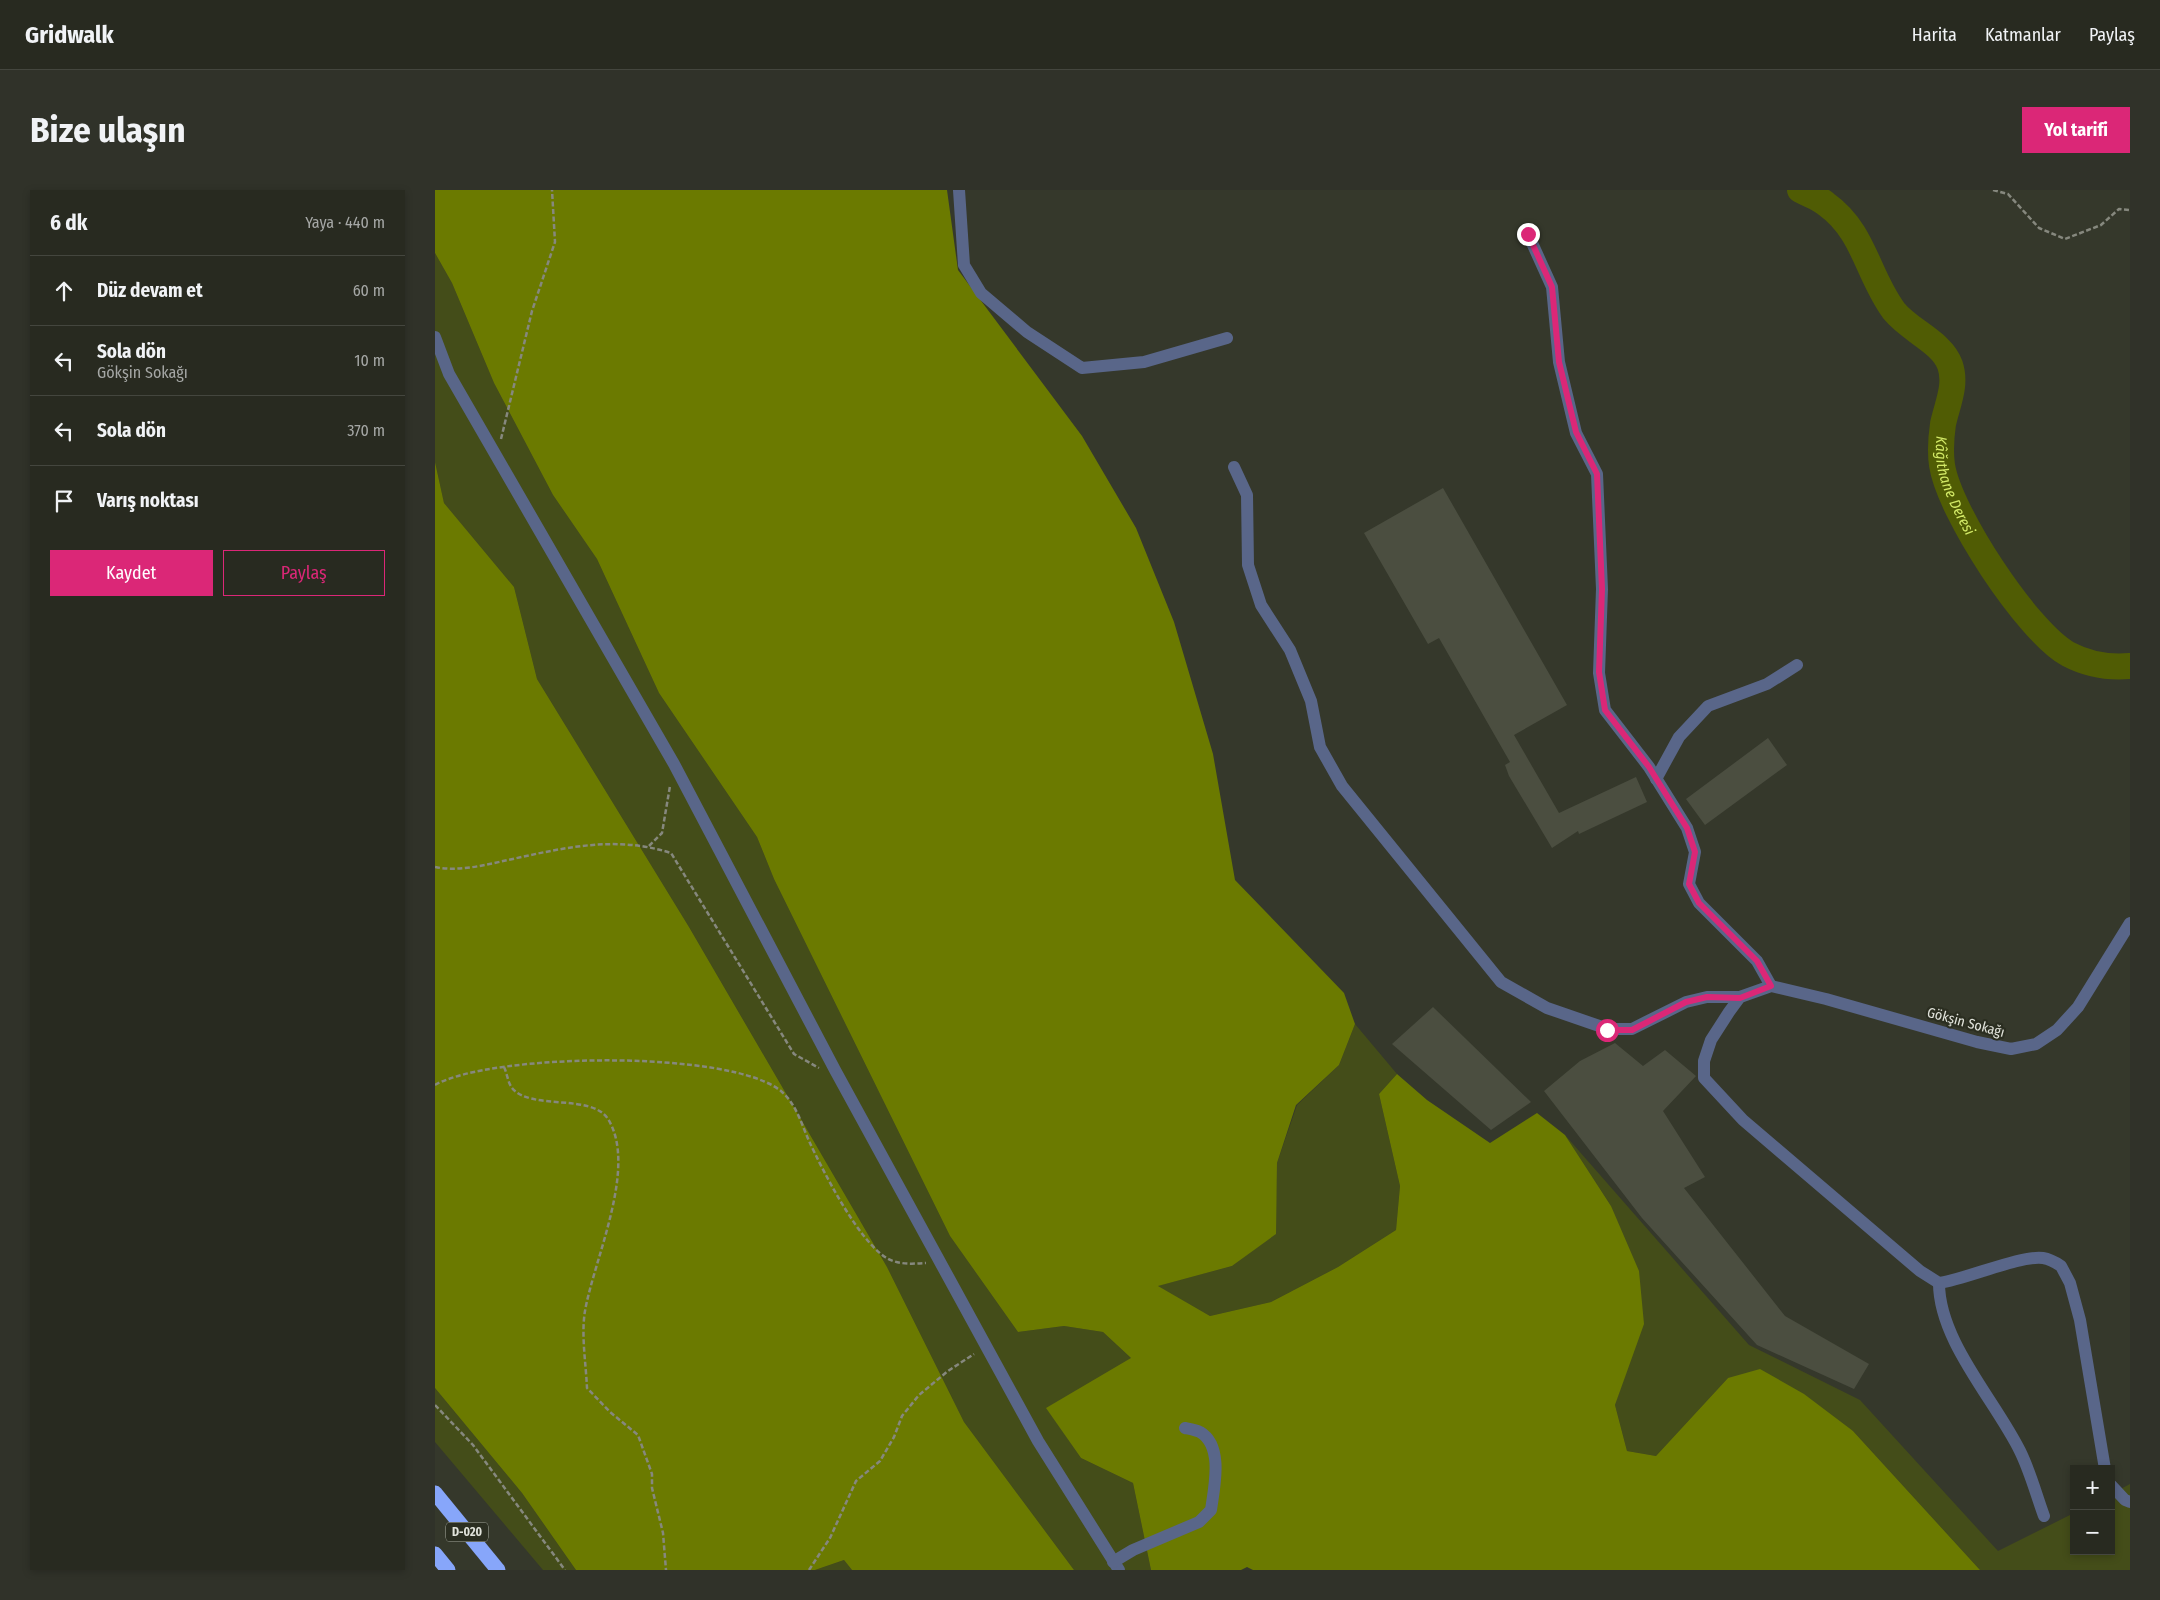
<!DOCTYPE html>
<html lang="tr">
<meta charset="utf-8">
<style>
:root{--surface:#282a20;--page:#303229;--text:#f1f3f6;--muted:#a5a7a5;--line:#44463e;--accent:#db2777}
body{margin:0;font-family:"Fira Sans Condensed",sans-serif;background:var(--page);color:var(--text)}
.controls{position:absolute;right:15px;bottom:15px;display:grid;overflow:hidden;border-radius:0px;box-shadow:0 2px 8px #0003}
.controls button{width:45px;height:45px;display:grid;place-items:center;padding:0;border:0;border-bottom:1px solid var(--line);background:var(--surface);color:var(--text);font:25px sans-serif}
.stop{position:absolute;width:15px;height:15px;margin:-11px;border:4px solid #db2777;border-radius:50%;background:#fff}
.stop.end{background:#db2777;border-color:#fff;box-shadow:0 1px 5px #0008}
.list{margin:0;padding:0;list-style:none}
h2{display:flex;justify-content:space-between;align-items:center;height:65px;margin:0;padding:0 20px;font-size:21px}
h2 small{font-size:16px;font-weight:400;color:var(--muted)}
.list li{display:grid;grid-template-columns:32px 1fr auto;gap:15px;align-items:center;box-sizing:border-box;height:70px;padding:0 20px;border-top:1px solid var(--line)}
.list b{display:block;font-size:19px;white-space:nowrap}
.list p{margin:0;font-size:16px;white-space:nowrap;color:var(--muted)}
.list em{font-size:16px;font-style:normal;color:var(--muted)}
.actions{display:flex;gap:10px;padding:15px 20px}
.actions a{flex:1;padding:11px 0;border:1px solid var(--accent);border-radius:0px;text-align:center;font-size:18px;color:var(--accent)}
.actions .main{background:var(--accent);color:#fff}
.icon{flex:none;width:28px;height:28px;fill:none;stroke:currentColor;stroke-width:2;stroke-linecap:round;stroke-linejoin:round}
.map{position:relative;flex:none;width:1695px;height:1380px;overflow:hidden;border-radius:0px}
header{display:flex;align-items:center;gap:30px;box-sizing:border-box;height:70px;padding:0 25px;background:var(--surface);border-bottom:1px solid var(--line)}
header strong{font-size:24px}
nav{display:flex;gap:28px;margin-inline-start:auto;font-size:18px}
.intro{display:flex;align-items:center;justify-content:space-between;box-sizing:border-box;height:120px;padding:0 30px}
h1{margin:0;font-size:35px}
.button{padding:12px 22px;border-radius:0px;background:var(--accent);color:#fff;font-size:18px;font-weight:700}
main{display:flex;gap:30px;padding:0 30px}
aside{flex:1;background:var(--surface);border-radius:0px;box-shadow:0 2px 8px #0003}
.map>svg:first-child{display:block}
</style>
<header>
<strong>Gridwalk</strong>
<nav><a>Harita</a><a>Katmanlar</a><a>Paylaş</a></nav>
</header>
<div class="intro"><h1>Bize ulaşın</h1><a class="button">Yol tarifi</a></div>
<main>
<aside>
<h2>6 dk<small>Yaya · 440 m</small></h2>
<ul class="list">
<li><svg class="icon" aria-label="ahead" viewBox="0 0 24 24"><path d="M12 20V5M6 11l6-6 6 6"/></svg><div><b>Düz devam et</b></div><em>60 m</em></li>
<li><svg class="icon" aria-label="left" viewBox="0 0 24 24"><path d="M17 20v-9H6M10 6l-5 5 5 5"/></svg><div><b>Sola dön</b><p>Gökşin Sokağı</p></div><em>10 m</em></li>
<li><svg class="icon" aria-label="left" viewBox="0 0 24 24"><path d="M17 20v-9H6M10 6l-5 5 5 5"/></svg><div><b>Sola dön</b></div><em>370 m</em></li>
<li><svg class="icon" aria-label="arrive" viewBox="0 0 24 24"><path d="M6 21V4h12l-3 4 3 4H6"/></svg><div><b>Varış noktası</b></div></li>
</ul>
<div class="actions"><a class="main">Kaydet</a><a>Paylaş</a></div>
</aside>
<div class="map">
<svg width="1695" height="1380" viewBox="0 0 1695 1380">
<rect width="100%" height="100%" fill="#35382b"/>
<g fill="#444d19">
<polygon points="0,63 17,93 59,193 118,305 162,369 224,503 322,647 339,689 515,1046 583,1142 629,1136 668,1142 697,1169 612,1218 646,1268 698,1293 716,1380 639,1380 529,1232 452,1077 254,737 102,489 79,397 9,313 0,272"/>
<polygon points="920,834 962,884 944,904 965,996 961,1040 903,1077 836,1112 775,1126 722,1096 797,1076 840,1044 842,973 862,915 904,875"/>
<polygon points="1130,945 1314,1155 1425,1210 1563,1361 1639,1323 1639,1361 1676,1361 1676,1304 1695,1294 1695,1380 1545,1380 1418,1241 1293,1188 1221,1266 1192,1261 1180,1215 1191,1182 1176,1016"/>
<polygon points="0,1198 87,1303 141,1380 108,1380 0,1252"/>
<polygon points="409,1370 417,1380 380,1380"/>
</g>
<g fill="#6b7a00">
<polygon points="0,0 512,0 523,80 647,246 701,338 739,432 778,564 800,690 909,803 920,834 904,875 861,915 842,973 841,1044 797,1076 723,1096 775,1126 836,1112 903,1077 961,1040 965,996 944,904 962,884 992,910 1055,953 1102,923 1130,945 1176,1016 1204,1081 1209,1134 1180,1215 1192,1261 1221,1266 1293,1188 1325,1179 1369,1204 1418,1241 1545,1380 818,1380 812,1377 806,1380 716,1380 698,1293 646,1268 611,1218 696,1168 668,1142 629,1136 583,1142 515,1046 339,689 322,647 224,503 162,369 118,305 59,193 17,93 0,63"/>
<polygon points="0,272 9,313 79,397 102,489 254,737 452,1077 529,1232 639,1380 417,1380 409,1370 380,1380 141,1380 87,1303 0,1198"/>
</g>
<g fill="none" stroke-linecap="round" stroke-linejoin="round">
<path stroke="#505c04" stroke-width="26" id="s1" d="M1365 0C1374 5 1383 7 1391 14 1430 42 1432 85 1459 121 1475 141 1507 152 1515 175 1522 195 1512 215 1508 234 1506 248 1505 261 1507 275 1514 322 1592 441 1633 464 1652 474 1673 478 1695 476"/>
</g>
<g fill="#4b4e40">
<polygon points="1008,298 1132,515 1079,545 1124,623 1201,587 1212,612 1144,644 1143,641 1117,658 1074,586 1070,575 1075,572 1004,448 993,454 929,343"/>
<polygon points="1333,548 1352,575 1270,635 1251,609"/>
<polygon points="998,817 1096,912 1056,940 957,854"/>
<polygon points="1180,853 1208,876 1230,860 1261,886 1228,921 1270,987 1249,998 1350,1126 1434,1174 1419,1199 1322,1155 1207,1028 1109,901 1145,871"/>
</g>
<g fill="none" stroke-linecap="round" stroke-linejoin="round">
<g stroke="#86887e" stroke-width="2.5" stroke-dasharray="5 2.5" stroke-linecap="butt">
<polyline points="1558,0 1573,4 1604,38 1630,49 1666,35 1684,19 1695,20"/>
<polyline points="66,249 97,121 120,52 117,0"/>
<polyline points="214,656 227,643 235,596"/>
<path d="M0 677C23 682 50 675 73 670 128 658 180 645 236 663L359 864 384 878"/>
<path d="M69 877C72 883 73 893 77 898 96 921 156 903 173 929 203 977 159 1069 150 1121 146 1145 151 1174 152 1198L175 1222 203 1245 217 1284V1298L228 1343 231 1380"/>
<path d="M0 895C56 863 298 859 347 902 361 914 367 935 374 951 389 983 422 1048 450 1067 462 1075 477 1074 491 1073"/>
<polyline points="0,1215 38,1255 130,1380"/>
<polyline points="374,1380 395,1348 421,1291 445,1271 459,1247 467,1226 484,1205 513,1181 539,1164"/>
</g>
<g stroke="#596689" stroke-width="12">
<polyline points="524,0 529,75 546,103 592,142 647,178 709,172 792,148"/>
<polyline points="1093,44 1117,97 1124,172 1141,243 1162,284 1167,399 1164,483 1170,520 1214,577 1252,638 1260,662 1254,694 1264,713 1322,771 1336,796"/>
<polyline points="0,147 14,184 239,574 400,880 603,1251 684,1380"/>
<polyline points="799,277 812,305 813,375 826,415 855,460 876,511 885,557 907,596 1066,792 1112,818 1173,839 1197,839 1251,812 1272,807 1305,807"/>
<polyline points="1221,589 1244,547 1273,516 1332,494 1362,475"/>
<path d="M1504 1093C1504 1151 1560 1210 1585 1261 1595 1281 1601 1304 1609 1326"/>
<path d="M1670 1279 1645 1130 1635 1093 1626 1076C1620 1072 1615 1069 1608 1068 1585 1065 1532 1089 1504 1093L1485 1081 1308 930 1269 888V871L1276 850 1294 822 1305 807 1336 796 1391 809 1542 852 1576 859 1601 854 1622 840 1643 817 1695 733"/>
<polyline points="1676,1295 1690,1310 1695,1312"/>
<path d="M678 1372 698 1360 764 1332 776 1320C779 1298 789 1256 765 1242 761 1240 755 1239 750 1238"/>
</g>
<g stroke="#87a6fa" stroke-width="15">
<polyline points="0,1303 63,1380"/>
<polyline points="0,1364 13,1380"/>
</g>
</g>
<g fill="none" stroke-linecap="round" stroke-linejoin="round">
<polyline stroke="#db2777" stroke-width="6" points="1093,44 1117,97 1124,172 1141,242 1162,284 1167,399 1164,482 1170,520 1214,577 1252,638 1260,662 1254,694 1264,713 1322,771 1336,796 1305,808 1272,807 1251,812 1197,840 1172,840"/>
</g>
<g text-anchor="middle" stroke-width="4.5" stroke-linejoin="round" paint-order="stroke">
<rect fill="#2b2e21" stroke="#aaada3" stroke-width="1" x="11" y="1332.5" width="42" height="19" rx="4"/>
<g font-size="12" font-weight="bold" fill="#e1e3db">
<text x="32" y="1346">D-020</text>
</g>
<g font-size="14" fill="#e1e3db" stroke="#2b2e21">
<text transform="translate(1531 832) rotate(15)" y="5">Gökşin Sokağı</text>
</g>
<g font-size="15" font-style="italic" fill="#d3ea67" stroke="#2b2e21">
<text dy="5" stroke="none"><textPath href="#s1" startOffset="361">Kâğıthane Deresi</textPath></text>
</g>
</g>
</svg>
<div class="controls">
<button>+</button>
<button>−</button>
</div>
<div class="stop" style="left:1172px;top:840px"></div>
<div class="stop end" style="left:1093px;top:44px"></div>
</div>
</main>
